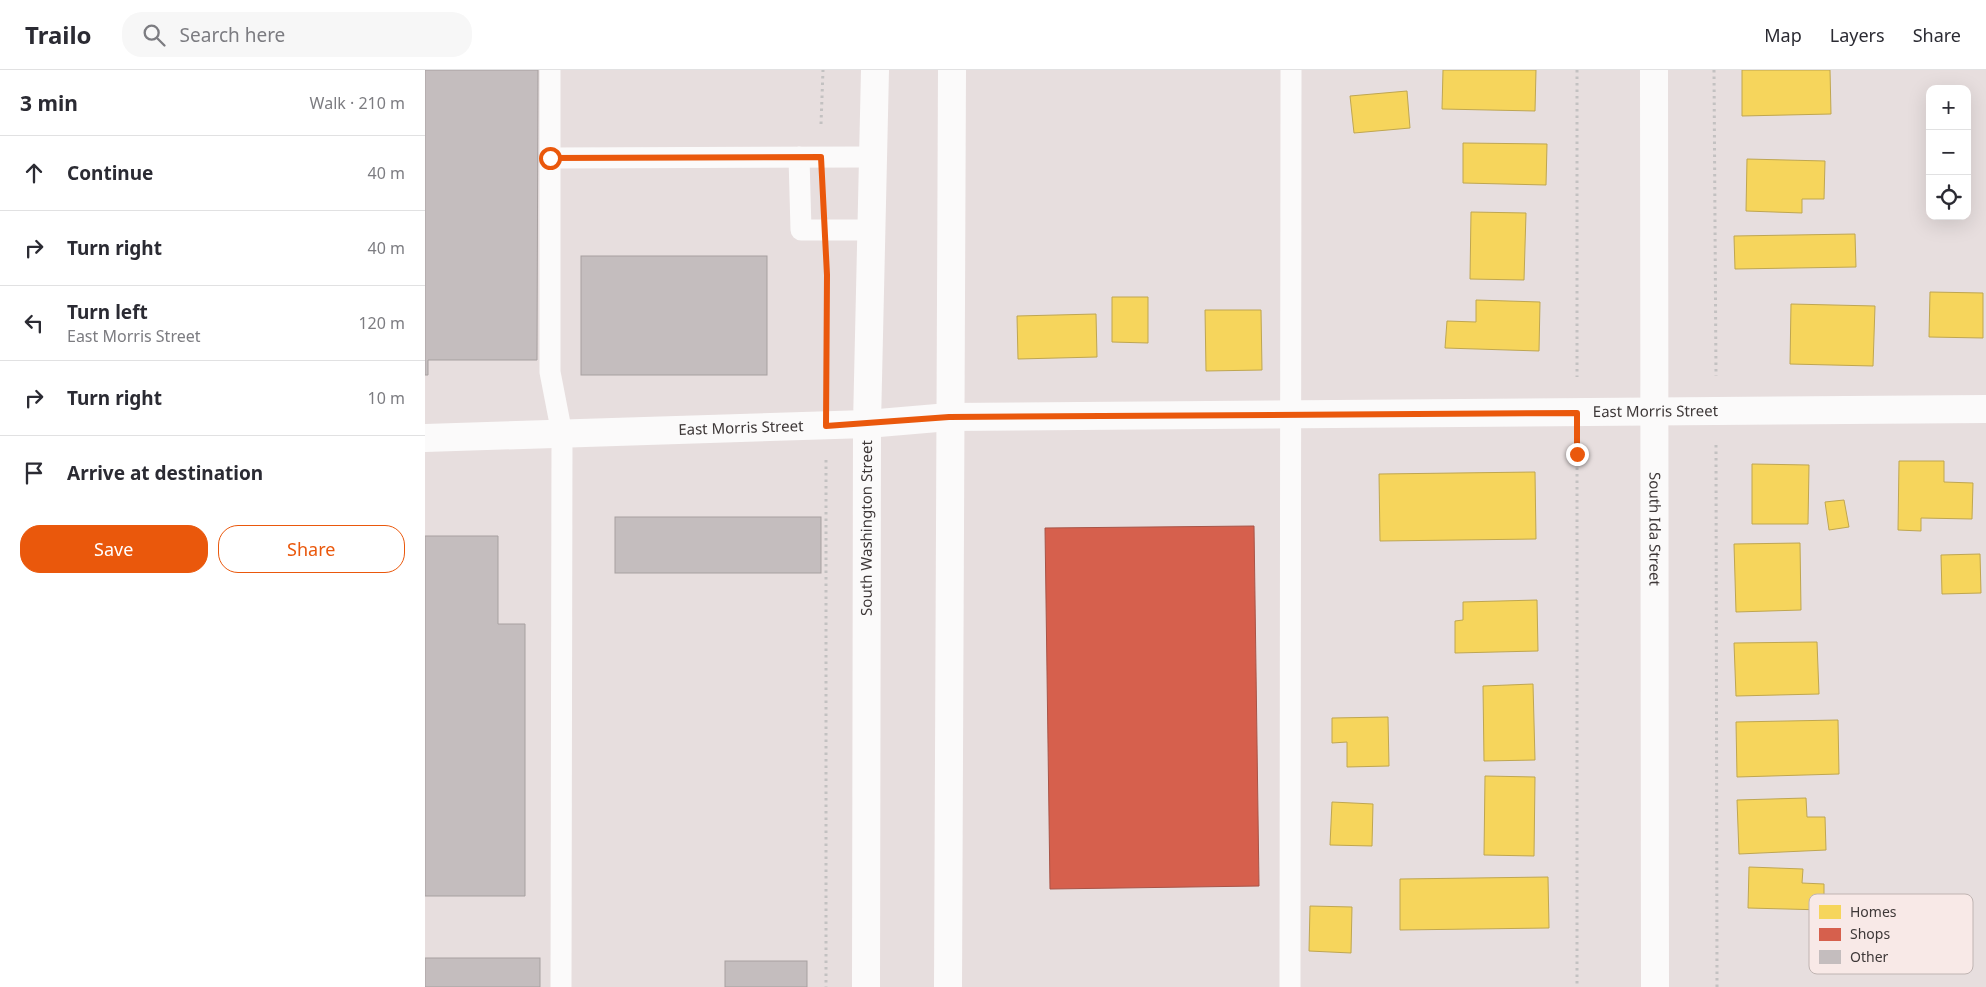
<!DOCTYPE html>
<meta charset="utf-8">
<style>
:root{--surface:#fff;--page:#f7f7f7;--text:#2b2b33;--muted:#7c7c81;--line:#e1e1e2;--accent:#ea580c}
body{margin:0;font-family:"Noto Sans",sans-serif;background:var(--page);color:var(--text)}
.controls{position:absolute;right:15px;top:15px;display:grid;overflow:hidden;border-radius:10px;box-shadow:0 5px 20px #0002}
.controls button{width:45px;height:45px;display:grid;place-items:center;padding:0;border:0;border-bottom:1px solid var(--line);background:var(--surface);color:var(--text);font:25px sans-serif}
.stop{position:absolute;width:15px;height:15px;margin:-11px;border:4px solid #ea580c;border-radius:50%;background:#fff}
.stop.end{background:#ea580c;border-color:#fff;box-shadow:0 1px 5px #0008}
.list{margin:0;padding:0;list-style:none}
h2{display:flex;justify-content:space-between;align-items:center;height:65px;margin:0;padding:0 20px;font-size:21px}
h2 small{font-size:16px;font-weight:400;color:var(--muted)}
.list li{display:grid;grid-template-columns:32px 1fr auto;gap:15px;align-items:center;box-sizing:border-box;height:75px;padding:0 20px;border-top:1px solid var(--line)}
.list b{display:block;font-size:19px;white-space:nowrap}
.list p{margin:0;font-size:16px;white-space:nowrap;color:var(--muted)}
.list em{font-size:16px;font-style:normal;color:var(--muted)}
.actions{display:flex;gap:10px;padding:15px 20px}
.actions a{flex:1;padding:11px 0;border:1px solid var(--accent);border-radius:20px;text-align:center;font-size:18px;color:var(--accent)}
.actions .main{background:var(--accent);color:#fff}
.icon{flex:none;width:28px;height:28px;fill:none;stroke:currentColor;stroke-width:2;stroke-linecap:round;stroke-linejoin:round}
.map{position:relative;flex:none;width:1561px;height:917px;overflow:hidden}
header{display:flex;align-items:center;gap:30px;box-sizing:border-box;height:70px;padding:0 25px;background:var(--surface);border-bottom:1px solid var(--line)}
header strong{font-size:24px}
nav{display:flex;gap:28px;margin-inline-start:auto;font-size:18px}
.search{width:350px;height:45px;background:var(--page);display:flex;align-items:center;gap:12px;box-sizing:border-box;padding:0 18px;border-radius:20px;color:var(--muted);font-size:19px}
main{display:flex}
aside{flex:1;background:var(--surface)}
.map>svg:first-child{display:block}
</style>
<header>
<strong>Trailo</strong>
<div class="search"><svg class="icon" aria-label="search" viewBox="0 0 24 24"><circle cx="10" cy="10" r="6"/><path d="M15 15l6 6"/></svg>Search here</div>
<nav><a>Map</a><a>Layers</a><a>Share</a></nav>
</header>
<main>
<aside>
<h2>3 min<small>Walk · 210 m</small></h2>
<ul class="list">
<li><svg class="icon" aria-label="ahead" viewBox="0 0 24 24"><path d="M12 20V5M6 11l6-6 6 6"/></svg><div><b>Continue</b></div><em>40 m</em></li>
<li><svg class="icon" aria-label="right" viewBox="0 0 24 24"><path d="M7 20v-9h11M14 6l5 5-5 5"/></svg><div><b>Turn right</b></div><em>40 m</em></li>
<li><svg class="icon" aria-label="left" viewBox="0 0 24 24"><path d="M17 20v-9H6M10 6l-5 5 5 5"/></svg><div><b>Turn left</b><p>East Morris Street</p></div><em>120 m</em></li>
<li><svg class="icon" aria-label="right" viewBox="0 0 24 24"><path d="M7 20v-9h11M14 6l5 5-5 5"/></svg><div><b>Turn right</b></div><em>10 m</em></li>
<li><svg class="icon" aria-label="arrive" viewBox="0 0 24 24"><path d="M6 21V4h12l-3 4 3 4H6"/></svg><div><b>Arrive at destination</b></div></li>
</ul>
<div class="actions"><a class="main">Save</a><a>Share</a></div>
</aside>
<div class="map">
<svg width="1561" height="917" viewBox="0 0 1561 917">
<rect width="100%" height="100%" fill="#e7dede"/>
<g fill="#f6d55c" stroke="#bfa651">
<polygon points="1018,0 1111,0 1110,41 1017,39"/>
<polygon points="1317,0 1405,0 1406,44 1317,46"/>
<polygon points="982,21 985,58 929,63 925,26"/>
<polygon points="1038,73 1122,74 1121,115 1038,113"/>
<polygon points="1322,89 1400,91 1399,129 1377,129 1377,143 1321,141"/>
<polygon points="1046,142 1101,143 1099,210 1045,209"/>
<polygon points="1430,164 1431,197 1310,199 1309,166"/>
<polygon points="1505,222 1558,223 1558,268 1504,267"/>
<polygon points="687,227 723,227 723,273 687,272"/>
<polygon points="1051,230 1115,232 1114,281 1020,278 1022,251 1051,252"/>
<polygon points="1366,234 1450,236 1448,296 1365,294"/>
<polygon points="780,240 836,240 837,300 781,301"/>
<polygon points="671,244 672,287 593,289 592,246"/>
<polygon points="1474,391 1519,391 1519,412 1548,413 1547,449 1496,448 1496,461 1473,460"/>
<polygon points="1327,394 1384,395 1383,454 1327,454"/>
<polygon points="1110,402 1111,469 955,471 954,404"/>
<polygon points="1419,430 1424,457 1404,460 1400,432"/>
<polygon points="1375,473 1376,540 1311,542 1309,474"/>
<polygon points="1555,484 1556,523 1517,524 1516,485"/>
<polygon points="1112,530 1113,581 1030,583 1030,551 1038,550 1038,532"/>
<polygon points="1392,572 1394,624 1311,626 1309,573"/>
<polygon points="1108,614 1110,690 1059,691 1058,616"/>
<polygon points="963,647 964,696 922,697 922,672 907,673 907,648"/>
<polygon points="1413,650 1414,704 1312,707 1311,652"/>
<polygon points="1060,706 1110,707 1109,786 1059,785"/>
<polygon points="1381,728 1382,747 1400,747 1401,780 1314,784 1312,730"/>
<polygon points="907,732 948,734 947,776 905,775"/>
<polygon points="1324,797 1378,799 1377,813 1399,814 1399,840 1323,838"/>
<polygon points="1123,807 1124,858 975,860 975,809"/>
<polygon points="885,836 927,837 926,883 884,881"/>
</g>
<polygon fill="#d6604d" stroke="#a85447" points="829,456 834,816 625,819 620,458"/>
<g fill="#c4bdbe" stroke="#a7a0a0">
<polygon points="0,0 113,0 112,290 3,290 3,305 0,305"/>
<rect x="156" y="186" width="186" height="119"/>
<rect x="190" y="447" width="206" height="56"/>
<polygon points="0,466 73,466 73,554 100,554 100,826 0,826"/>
<rect x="0" y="888" width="115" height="29"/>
<rect x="300" y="891" width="82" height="26"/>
</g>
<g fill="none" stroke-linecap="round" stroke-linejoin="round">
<g stroke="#c3c1c1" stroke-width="3" stroke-dasharray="2.5 4" stroke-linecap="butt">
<polyline points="1152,0 1152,307"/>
<polyline points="1289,0 1291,306"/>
<polyline points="396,54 398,0"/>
<polyline points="401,193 401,319"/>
<polyline points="1291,375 1292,917"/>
<polyline points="1152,378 1152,917"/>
<polyline points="401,390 401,917"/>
</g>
<g stroke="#fbfafa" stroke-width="21">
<polyline points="125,0 125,302 137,364 136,917"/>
<polyline points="374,87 376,160 447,160"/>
<polyline points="125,88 448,87"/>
<polyline points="865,917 866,0"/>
</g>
<g stroke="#fbfafa" stroke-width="28">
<path id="s1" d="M1229 0 1230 917"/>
<path id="s2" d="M0 368 442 354 524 347 1561 339"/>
</g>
<g stroke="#fbfafa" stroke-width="28">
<path id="s3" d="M441 917 442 354 450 0"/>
<polyline points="523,917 527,0"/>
</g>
</g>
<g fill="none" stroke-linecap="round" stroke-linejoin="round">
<polyline stroke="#ea580c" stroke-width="6" points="125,88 396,87 402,205 401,356 524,347 1152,343 1152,384"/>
</g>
<g text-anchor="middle" stroke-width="5" stroke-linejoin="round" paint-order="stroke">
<g font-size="15" fill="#3e3838" stroke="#f8e9e7">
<text dy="5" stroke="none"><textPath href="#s2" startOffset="1231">East Morris Street</textPath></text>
<text dy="5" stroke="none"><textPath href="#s2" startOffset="316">East Morris Street</textPath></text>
<text dy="5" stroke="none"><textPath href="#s3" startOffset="459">South Washington Street</textPath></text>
<text dy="5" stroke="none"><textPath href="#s1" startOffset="459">South Ida Street</textPath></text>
</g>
</g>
<rect x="1384" y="824" width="164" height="80" rx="8" fill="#f8e9e7" stroke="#c0b4b2" stroke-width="1"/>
<rect x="1394" y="835" width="22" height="14" fill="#f6d55c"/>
<rect x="1394" y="858" width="22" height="13" fill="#d6604d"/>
<rect x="1394" y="880" width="22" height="14" fill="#c4bdbe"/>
<g font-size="14" fill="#3e3838">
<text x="1425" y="847">Homes</text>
<text x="1425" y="869">Shops</text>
<text x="1425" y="892">Other</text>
</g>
</svg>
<div class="controls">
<button>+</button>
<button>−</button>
<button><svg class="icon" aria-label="locate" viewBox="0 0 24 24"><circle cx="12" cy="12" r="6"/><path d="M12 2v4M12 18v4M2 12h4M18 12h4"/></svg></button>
</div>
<div class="stop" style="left:125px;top:88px"></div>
<div class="stop end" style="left:1152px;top:384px"></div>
</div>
</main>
